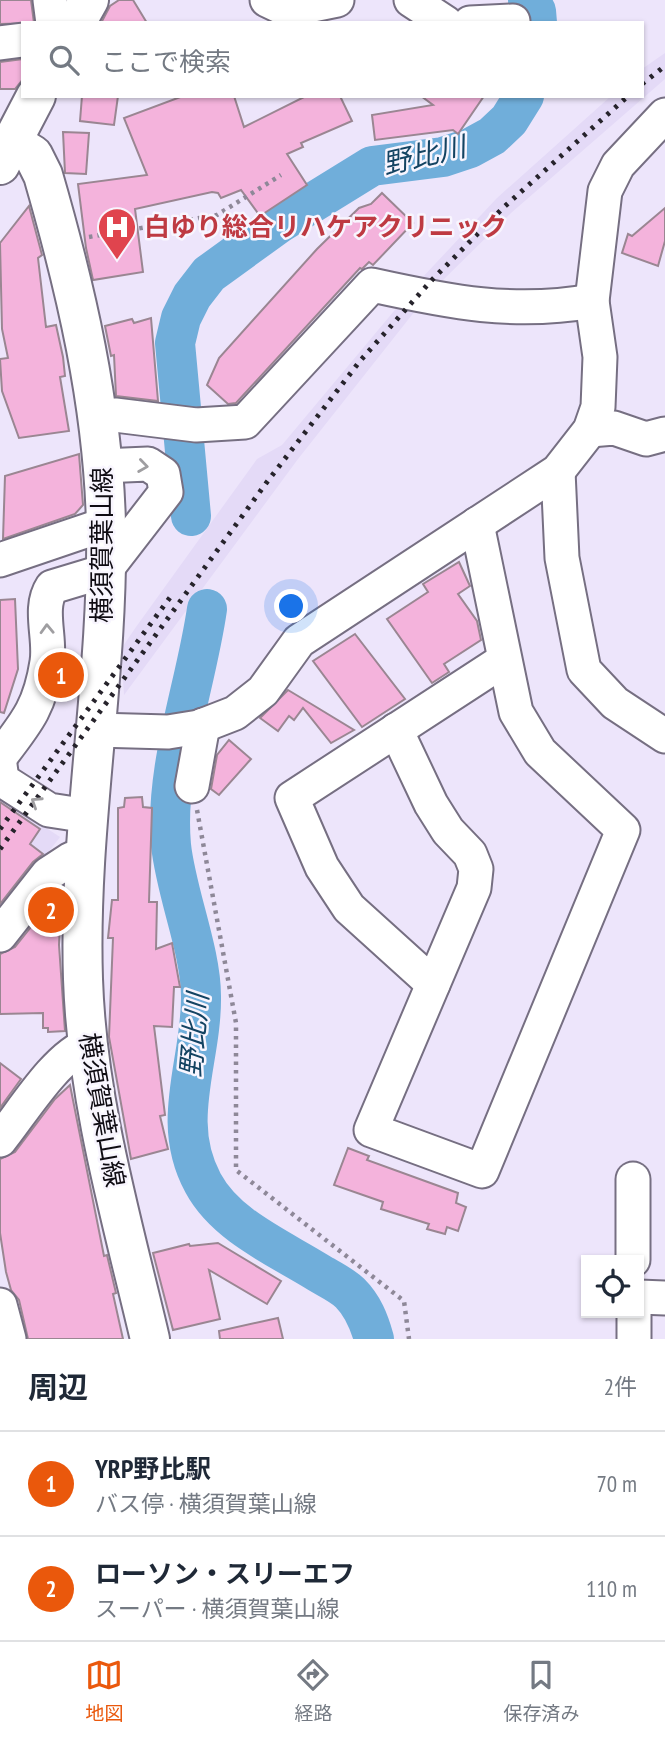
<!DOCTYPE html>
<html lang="ja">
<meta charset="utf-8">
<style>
:root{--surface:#fff;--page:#f6f6f7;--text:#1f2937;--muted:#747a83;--line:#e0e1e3;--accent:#ea580c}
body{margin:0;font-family:"PT Sans Narrow","Noto Sans JP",sans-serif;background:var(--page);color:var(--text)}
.controls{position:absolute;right:21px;bottom:21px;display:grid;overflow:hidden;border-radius:0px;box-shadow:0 2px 5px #0004}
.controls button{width:63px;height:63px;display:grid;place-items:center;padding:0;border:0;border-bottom:2px solid var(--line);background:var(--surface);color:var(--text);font:35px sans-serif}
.you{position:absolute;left:292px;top:607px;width:24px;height:24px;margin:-18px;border:5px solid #fff;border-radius:50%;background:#1a73e8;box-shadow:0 0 0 10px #1a73e833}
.badge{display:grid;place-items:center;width:46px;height:46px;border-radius:50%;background:var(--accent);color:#fff;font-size:23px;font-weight:700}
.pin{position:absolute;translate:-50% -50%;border:4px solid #fff;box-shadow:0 2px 7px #0006}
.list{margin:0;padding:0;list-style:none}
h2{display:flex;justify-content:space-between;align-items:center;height:91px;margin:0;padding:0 28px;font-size:30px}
h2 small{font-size:23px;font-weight:400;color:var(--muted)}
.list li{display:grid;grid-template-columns:46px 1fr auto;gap:21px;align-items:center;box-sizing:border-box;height:105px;padding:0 28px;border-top:2px solid var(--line)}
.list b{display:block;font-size:26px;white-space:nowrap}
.list p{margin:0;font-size:23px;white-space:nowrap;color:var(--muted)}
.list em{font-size:23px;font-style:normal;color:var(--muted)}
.icon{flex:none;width:38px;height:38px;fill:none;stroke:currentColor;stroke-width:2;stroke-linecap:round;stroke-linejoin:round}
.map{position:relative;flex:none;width:665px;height:1339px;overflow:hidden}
.search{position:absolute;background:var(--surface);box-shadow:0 2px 5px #0004;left:21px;right:21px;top:21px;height:77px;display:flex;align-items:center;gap:18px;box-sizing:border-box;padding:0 24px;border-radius:0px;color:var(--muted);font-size:26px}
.sheet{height:301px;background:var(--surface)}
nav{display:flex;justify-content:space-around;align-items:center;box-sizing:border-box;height:98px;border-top:2px solid var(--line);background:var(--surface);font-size:19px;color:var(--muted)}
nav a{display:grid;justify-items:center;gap:4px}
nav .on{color:var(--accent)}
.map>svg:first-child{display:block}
</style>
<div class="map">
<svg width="665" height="1339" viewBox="0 0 665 1339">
<rect width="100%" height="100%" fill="#ede5fb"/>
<g fill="#e4daf7">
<polygon points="665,53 665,79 511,213 440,283 420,280 497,198 611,96 642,96 642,69"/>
<polygon points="399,305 415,311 298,459 124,695 121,649 136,627 257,459 282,445"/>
<polygon points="0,798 60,837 0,914"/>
</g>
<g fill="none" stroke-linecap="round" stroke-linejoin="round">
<g stroke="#70aeda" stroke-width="40">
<polyline points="528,0 536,11 537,23"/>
<polyline points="191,516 175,343 181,318 192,296 209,274 278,224 372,166 443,157 470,148 492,136 509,120 524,96"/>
<path d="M207 609C196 686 164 768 171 845 176 893 201 951 201 996 202 1061 169 1121 203 1183 226 1226 279 1248 319 1273 329 1279 342 1285 350 1293 363 1306 369 1321 374 1339"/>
</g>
</g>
<g fill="#f4b3dc" stroke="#9a8692" stroke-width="2">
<polygon points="0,0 31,0 34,23 0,24"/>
<polygon points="119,0 133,0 147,23 101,23 110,6"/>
<polygon points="23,59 23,79 15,89 0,89 0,62"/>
<polygon points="82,96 118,96 114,125 80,121"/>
<polygon points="183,96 234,96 244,127 306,96 340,96 352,121 301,143 303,147 287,154 307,185 260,216 241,190 221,198 218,193 212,192 135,209 143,272 93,280 86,248 78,184 147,175 124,118"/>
<polygon points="421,96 484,96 458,134 453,130 375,140 372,115 433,105"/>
<polygon points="63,132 89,133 86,174 65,173"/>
<polygon points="382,193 413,223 373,265 369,262 362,269 360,268 236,403 228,404 207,385 219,358 317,249 359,208 371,204"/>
<polygon points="29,206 42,255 38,258 46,327 56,325 63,357 65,376 60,377 69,431 19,438 2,391 0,359 8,358 2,329 0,243"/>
<polygon points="665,208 665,241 658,266 622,253 628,234 632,236"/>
<polygon points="151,318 158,401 116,396 114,355 111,356 105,326 132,319 134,323"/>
<polygon points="79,454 83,505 75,514 3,539 5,476"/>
<polygon points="459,562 470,586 458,594 477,621 481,640 444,664 449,672 432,683 387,619 428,592 423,584"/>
<polygon points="15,599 18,669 4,713 0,712 0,600"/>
<polygon points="355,634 405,699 362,727 313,661"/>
<polygon points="288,690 308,702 354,730 331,743 303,708 294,720 289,716 278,731 260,718"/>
<polygon points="229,740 251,759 219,795 211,789 217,755"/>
<polygon points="142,797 143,807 152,808 149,902 157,902 156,949 172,943 180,987 174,987 172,1027 154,1026 165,1115 160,1116 168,1149 131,1159 109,1037 113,938 108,938 112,900 118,900 118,808 124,807 125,798"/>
<polygon points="0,802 40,829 30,844 43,854 33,862 0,904"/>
<polygon points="62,888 59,945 65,1031 48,1032 48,1028 43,1028 43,1013 0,1014 0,954 15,947"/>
<polygon points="0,1063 21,1079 0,1108"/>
<polygon points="70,1085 104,1256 107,1255 116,1293 113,1294 123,1339 28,1339 19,1300 11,1290 6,1272 0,1233 0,1159 15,1152 55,1099"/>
<polygon points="348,1148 369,1156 367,1160 458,1193 456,1203 466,1207 458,1231 447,1227 445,1234 427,1229 429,1224 381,1209 383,1202 334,1185"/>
<polygon points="218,1243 281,1281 267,1304 209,1270 220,1319 173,1330 153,1253 189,1244 190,1246"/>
<polygon points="278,1318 283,1339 220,1339 219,1331"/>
</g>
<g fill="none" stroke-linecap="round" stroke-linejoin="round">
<defs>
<g id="minor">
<polyline points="50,0 53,23"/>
<polyline points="267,0 288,10 337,0"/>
<polyline points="411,0 446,23"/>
<polyline points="470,23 513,21"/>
<polyline points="0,43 23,40"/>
<path d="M97 418 115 415 196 425 245 422 372 285C449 302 514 315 592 301"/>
<polyline points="590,430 614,428 646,439 665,434"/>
<polyline points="558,471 562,558 584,670 615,703 665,736"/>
<polyline points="0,560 106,524"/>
<polyline points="96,730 168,732 199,727 235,713 263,691 299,641 558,471 590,430 598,407 600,357 592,301 605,191 618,165 665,115"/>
<polyline points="396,730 431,804 448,831 470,854 476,869 474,888 371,1130 482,1171 623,830 540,752 516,712 477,524"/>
<path d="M0 757C27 722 40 707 47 662 51 638 38 608 52 587L105 571 166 492 163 474 148 464 102 466"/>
<polyline points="0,765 2,780 49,810 88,816"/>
<polyline points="192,786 203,725"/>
<polyline points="0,935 48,874 71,859 86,861"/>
<polyline points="433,984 349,908 322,867 292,798 504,660"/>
<path d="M0 1140C22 1113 56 1056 88 1045"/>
<polyline points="633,1179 633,1260"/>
<polyline points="639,1297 665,1298"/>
<polyline points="0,1305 9,1339"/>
<polyline points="634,1313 634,1339"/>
</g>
<path id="major" d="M12 142 33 155 43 175C76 289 103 404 106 524 109 676 78 827 83 979 87 1102 122 1220 150 1339"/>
<g id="highway">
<polyline points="76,23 89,0"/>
<polyline points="0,165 36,96"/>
</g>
</defs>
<use href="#minor" stroke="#766f82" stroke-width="37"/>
<use href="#major" stroke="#766f82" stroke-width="42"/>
<use href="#highway" stroke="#766f82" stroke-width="42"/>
<g stroke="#8e8898" stroke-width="4.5" stroke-dasharray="3.5 5" stroke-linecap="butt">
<polyline points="89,237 217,215 281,175"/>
<polyline points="197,810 236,1023 236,1170 404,1301 409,1339"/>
</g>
<use href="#minor" stroke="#fff" stroke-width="33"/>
<use href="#major" stroke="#fff" stroke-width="38"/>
<use href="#highway" stroke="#fff" stroke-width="38"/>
<g stroke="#26232b" stroke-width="5" stroke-dasharray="3.5 7" stroke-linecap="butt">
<polyline points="642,84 665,66"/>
<polyline points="0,829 174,592"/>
<polyline points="0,849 267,482 360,361 430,282 504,207 628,96"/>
</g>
</g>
<defs><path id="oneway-chevron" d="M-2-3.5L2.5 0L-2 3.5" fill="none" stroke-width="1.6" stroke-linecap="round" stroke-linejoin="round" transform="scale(1.75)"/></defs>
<g stroke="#9f9ea1">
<use href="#oneway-chevron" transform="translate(143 466) rotate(8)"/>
<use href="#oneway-chevron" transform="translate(47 629) rotate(-92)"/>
<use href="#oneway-chevron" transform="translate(36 802) rotate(-147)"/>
</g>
<defs>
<symbol id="hospital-pin" viewBox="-11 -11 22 30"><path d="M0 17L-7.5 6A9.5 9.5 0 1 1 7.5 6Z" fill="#e0444e" stroke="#f8f5fe"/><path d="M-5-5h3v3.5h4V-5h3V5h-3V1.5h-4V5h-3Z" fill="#fff"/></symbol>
</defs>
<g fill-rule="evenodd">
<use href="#hospital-pin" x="95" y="205" width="44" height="60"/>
</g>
<g text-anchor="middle" stroke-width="5" stroke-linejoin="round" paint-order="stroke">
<g font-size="26" font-weight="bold" fill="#be3a42" stroke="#f8f5fe" text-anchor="start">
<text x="144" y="236">白ゆり総合リハケアクリニック</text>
</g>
<g font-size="26" fill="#0f0c13" stroke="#f8f5fe">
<text transform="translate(102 545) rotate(-90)" y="9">横須賀葉山線</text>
<text transform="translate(102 1110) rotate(80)" y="9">横須賀葉山線</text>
</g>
<g font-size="28" font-style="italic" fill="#134362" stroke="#f8f5fe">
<text transform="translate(424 155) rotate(-13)" y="10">野比川</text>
<text transform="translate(194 1035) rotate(-85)" y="10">野比川</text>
</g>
</g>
</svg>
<div class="controls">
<button><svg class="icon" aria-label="locate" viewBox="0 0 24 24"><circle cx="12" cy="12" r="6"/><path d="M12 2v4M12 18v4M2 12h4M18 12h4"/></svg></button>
</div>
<div class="you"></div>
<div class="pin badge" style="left:61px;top:675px">1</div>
<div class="pin badge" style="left:51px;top:910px">2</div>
<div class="search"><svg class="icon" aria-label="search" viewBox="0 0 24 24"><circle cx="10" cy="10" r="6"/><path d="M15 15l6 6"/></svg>ここで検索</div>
</div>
<section class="sheet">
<h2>周辺<small>2件</small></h2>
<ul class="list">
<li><span class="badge">1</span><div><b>YRP野比駅</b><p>バス停 · 横須賀葉山線</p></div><em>70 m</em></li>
<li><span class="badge">2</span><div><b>ローソン・スリーエフ</b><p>スーパー · 横須賀葉山線</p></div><em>110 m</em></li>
</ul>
</section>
<nav>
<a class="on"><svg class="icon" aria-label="map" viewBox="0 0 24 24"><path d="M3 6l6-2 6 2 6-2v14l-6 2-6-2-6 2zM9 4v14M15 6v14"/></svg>地図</a>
<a><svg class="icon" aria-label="directions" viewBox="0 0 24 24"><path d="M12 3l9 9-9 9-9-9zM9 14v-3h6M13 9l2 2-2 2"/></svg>経路</a>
<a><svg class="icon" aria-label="saved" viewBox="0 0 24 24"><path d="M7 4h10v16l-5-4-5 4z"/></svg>保存済み</a>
</nav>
